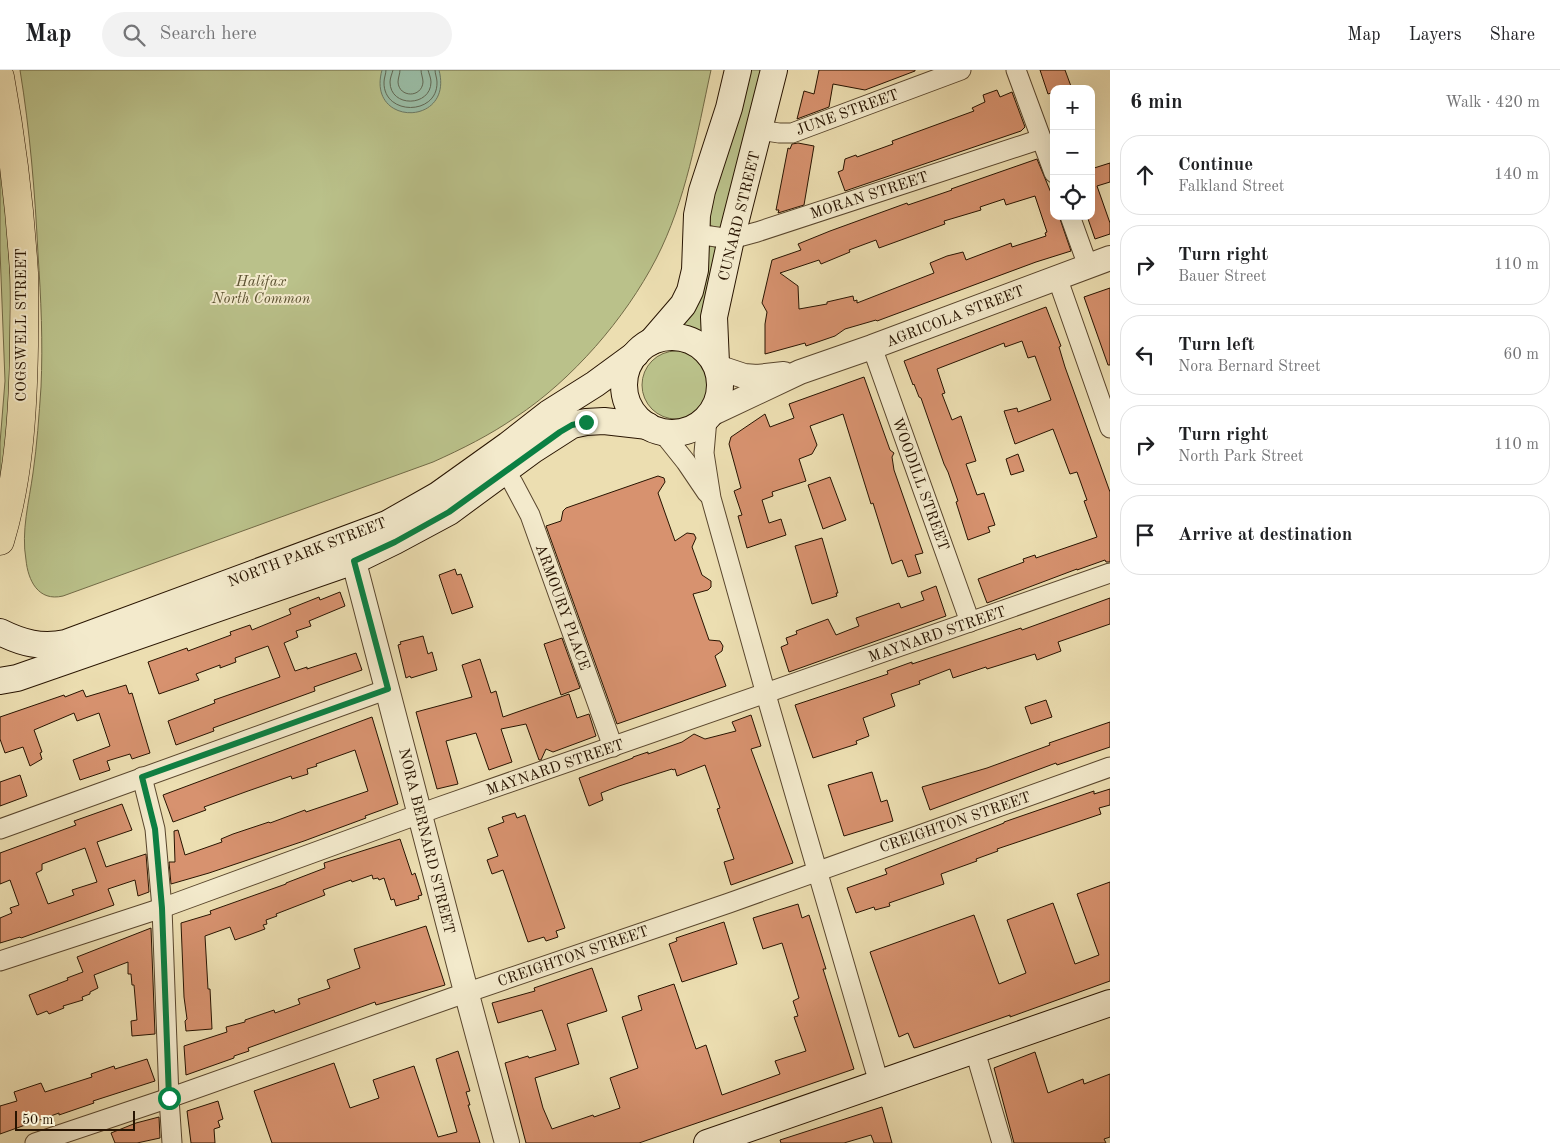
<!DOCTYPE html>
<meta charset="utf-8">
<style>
:root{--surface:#fff;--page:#f2f2f2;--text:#202124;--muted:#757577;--line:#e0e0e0}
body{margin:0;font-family:"Old Standard TT",serif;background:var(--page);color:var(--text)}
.controls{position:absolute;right:15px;top:15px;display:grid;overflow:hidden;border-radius:10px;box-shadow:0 5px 20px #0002}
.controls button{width:45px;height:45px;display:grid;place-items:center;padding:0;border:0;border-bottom:1px solid var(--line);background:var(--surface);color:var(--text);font:25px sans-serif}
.scale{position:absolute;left:15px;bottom:12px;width:120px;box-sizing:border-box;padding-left:5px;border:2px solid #281401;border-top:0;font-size:14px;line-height:18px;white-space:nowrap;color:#281401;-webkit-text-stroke:4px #f3eacc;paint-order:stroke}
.stop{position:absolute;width:15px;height:15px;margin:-11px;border:4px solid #0b8043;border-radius:50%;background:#fff}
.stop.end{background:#0b8043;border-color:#fff;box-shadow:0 1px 5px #0008}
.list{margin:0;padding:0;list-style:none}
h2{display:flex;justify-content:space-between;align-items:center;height:65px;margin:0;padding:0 20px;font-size:21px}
h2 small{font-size:16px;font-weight:400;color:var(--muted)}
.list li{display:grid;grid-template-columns:32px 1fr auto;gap:15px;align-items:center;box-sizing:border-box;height:80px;margin:0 10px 10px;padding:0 10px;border:1px solid var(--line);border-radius:20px}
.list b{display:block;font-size:19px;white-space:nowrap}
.list p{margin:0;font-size:16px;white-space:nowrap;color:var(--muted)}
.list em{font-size:16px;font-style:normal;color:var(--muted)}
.icon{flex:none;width:28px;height:28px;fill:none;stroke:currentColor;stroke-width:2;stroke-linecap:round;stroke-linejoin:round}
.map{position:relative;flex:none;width:1110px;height:1073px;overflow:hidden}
header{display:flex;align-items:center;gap:30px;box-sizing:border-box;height:70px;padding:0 25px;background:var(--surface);border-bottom:1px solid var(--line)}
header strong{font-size:24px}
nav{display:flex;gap:28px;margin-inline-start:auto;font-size:18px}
.search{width:350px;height:45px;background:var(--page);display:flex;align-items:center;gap:12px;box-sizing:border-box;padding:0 18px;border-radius:28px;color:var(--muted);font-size:19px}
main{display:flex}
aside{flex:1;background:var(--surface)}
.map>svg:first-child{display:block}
</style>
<header>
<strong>Map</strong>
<div class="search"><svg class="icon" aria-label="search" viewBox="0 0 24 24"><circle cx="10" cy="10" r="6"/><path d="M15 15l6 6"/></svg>Search here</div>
<nav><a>Map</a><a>Layers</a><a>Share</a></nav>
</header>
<main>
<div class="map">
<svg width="1110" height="1073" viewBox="0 0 1110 1073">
<rect width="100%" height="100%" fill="#ecdeb1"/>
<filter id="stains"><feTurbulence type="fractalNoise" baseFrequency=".004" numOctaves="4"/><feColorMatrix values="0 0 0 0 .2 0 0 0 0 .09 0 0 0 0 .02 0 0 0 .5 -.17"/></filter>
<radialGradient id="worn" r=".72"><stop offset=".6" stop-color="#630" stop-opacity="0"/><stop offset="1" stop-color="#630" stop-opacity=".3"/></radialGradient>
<g fill="#bac18a" stroke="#716a46">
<path d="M20 0H711C697 64 686 131 656 189 625 249 572 310 516 347 490 365 462 379 433 392L63 526C38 532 28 510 26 490 21 461 29 432 33 403 37 375 39 346 41 317 43 273 41 228 38 184 35 123 30 61 20 0Z"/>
<polygon points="748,0 762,0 720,160 710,155 710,124"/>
<polygon points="0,58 18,308 0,461 0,373 5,311 0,180"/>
<polygon points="711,176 718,178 706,270 693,262 675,259 706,179"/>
<circle cx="676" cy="315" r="34"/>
</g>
<path fill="#9abda6" stroke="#6c7964" d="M382 0H439C454 57 366 57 382 0Z"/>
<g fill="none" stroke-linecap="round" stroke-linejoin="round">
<g stroke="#616854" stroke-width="1">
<path d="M386 0C386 4 384 8 384 12 383 46 438 46 437 12 437 8 435 4 435 0"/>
<path d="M393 0C392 4 390 8 390 12 390 38 431 37 431 12 431 8 429 4 428 0"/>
<path d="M400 0C400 4 398 8 398 12 399 28 422 28 423 12 423 8 421 4 421 0"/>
</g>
</g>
<g fill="#d7926f" stroke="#281401" fill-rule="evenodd">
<polygon points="819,0 915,0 915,1 865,20 833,14 829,37 797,49 804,21 814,24"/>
<polygon points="1040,0 1065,0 1072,19 1054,19 1054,22 1048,24"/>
<polygon points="997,20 1000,27 1012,22 1025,57 1021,61 845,121 838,102 843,100 845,89 856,85 857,87 893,74 892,71 974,41 972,38 985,32 983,25"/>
<polygon points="798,73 814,76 804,135 778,143 779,140 776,140 788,78 790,79 792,74"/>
<path d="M1037 89 1054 130V146H1059L1071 181 1036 192 877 251 876 250 845 259 835 266 806 276 805 273 765 284V254L767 242 762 233 772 190 801 180 798 174 830 161 907 133 908 135 952 120 951 119ZM1035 126 1047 162 1045 163 1046 166 1012 177 1011 173 966 190 963 182 947 186 930 193 934 203 857 233V230L854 231 853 226 827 232V234L799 239 798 216 780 203 819 190 821 194 850 182 849 180 876 170 879 178 945 154 944 151 981 140 980 137 1004 129 1006 135Z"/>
<polygon points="1110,93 1110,112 1097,116 1110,153 1110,164 1095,169 1087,146 1091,146 1091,99"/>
<polygon points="1110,218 1110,295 1108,295 1084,227"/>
<polygon points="1046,237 1061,276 1059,277 1065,297 1110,422 1110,492 1106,492 1105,490 1077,500 1077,499 987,533 978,509 1024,492 1023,489 1035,485 1036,488 1097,467 1084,431 1087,430 1077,402 1070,404 1053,359 1015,374 1004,341 1017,338 1018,342 1051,330 1035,286 1028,288 1022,271 1005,277 1004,273 937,299 945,323 942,324 952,350 961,346 976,391 966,394 977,425 984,423 995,455 988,457 990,462 968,470 956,432 958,431 948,402 944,394 921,328 919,327 914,314 913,315 904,291"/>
<polygon points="864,307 890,380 894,383 892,387 894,400 923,483 915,485 921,503 908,507 902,490 892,494 873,433 871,434 843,344 810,356 817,375 812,384 799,389 806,411 772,422 773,426 762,430 769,453 781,449 786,465 747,478 738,446 742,445 734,421 741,418 729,374 731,367 765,344 770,357 794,348 789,334"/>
<polygon points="1018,384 1024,401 1011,405 1006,389"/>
<polygon points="658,406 664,408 665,412 658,423 675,471 687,463 694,464 696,468 692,477 702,505 711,511 711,517 708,520 693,524 709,570 720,571 723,576 722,581 715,586 726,616 617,654 546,456 561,451 563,441 566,438"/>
<polygon points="830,407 846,450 823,459 808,415"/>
<polygon points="822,468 838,523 836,523 837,526 812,534 795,476"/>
<polygon points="455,499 457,505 461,504 473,537 452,544 439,505"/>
<polygon points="936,516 946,546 789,602 781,577 788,574 786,568 797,564 796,561 828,549 836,565 859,556 856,548 899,533 901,538 924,530 921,522"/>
<polygon points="340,522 345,536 309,551 311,556 296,561 298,567 284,573 295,601 307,597 307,599 356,583 362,600 314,617 315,621 213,658 214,661 176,675 168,651 215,633 214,630 280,607 268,576 235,588 236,592 220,598 220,595 196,604 199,610 159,624 148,592 187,578 188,581 231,565 230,562 250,555 252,560 291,544 289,539 319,527 320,530"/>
<polygon points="1110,528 1110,554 1058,572 1061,581 1037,590 1035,584 987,599 986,597 953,608 950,599 919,611 920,614 891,624 895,636 863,648 869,666 856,671 857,674 813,688 795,635 888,604 887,601 912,592 912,594 1021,558 1022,560"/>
<polygon points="423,566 428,584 432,582 437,600 411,608 410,606 406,608 398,575 401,574 400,572"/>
<polygon points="562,568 580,618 561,625 544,574"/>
<polygon points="480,589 491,623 496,621 503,647 569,624 577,648 589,644 596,666 553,682 546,679 541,690 539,690 526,654 501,659 512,692 489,700 476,663 446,671 458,714 437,719 416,642 472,627 462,595"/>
<polygon points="126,615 129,624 132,623 150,683 132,689 130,684 107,691 110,700 80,710 73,690 110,676 99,643 77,651 74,643 34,660 42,682 40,683 42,689 30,696 23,677 5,683 0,669 0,647 64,625 65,627 83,620 86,627"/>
<polygon points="1046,630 1052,647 1031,654 1025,637"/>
<polygon points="751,645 761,676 751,679 793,793 731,815 724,792 734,789 717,739 720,738 705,695 677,706 675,699 673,700 672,699 619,716 601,723 603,730 589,736 579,708 633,688 633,687 648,682 648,684 682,672 694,664 705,669 736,661 732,652"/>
<polygon points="372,647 398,734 365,746 366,748 304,771 209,803 171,814 169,792 175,792 174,761 178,760 185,785 222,772 221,769 233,764 269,752 270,753 305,740 306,742 368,721 355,680 316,694 317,696 307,699 308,704 292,709 291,706 248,721 204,737 206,740 173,752 163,725"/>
<polygon points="1110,652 1110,677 1057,695 1056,693 930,740 922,717 987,698 1050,675 1049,673"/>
<polygon points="872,702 881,732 887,730 893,751 844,766 828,715"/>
<polygon points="20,705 27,726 0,736 0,712"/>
<polygon points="1110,719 1110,735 1099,738 1101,744 997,779 998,781 976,789 977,791 941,804 944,814 889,833 890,836 875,840 874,837 856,843 847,818 887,804 885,799 1004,753 1004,752 1094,721 1094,724"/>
<path d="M122 734 132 760 97 772 106 797 146 784 149 822 138 826 135 810 108 819 114 835 21 868 20 867 0 873V848L12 843 10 838 19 835 10 810 0 814V783L76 755 74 751ZM85 778 97 812 72 820 74 825 48 834 36 803 42 800V794Z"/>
<polygon points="515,743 517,748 525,745 565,858 556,861 558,867 546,871 544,867 528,872 503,800 492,804 487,790 498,786 488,758 504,752 502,747"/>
<polygon points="400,769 412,805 415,803 422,825 418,826 419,829 396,836 394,829 391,830 384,808 379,810 378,808 373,809 372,805 352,812 351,810 323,820 325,825 276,844 277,846 266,850 267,854 263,855 265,859 249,865 235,870 230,857 205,866 208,919 210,919 212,959 186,961 185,951 187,949 184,927 181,853 211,844 210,841 286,814 286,813 325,798 324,793"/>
<polygon points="1110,812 1110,911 1010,947 1010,945 918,977 914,978 908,963 899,967 870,882 974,845 999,914 1026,903 1007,850 1053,833 1075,894 1099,885 1077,824"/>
<polygon points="798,834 802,848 809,845 826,899 823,899 854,999 639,1073 526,1073 505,993 528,986 529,988 556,980 542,940 498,953 492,933 535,921 534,918 592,898 607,941 567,954 579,994 535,1008 543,1038 552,1059 593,1045 594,1047 620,1038 610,1008 638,998 622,947 642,940 638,926 674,914 696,979 706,975 722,1025 780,1004 775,991 806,981 794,947 798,946 793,931 799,928 782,873 763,879 753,848"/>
<polygon points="724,852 737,894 682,912 669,874 677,871 676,868"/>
<polygon points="426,856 445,915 376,935 375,932 248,978 249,981 234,986 234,988 186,1005 184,976 227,962 226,957 245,952 245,950 274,940 275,943 300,934 298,929 330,918 327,910 360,898 354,879"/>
<polygon points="151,858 155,964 132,966 131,951 137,950 134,915 132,915 131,904 128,904 128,892 94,905 98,918 90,922 90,924 82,927 83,930 63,936 64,938 49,944 47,941 37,945 29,925 68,910 67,908 83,902 77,887"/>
<polygon points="458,981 470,1021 466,1022 470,1035 468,1035 480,1073 272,1073 254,1021 334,993 350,1038 379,1028 373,1010 414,996 438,1067 457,1062 436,989"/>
<polygon points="1035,982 1048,1023 1083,1009 1084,1014 1110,1004 1110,1067 1104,1069 1106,1073 1014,1073 994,998"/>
<polygon points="147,989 155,1011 93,1031 94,1033 59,1045 59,1043 0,1064 0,1036 17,1031 14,1022 41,1013 45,1022 92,1007 91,1004 114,996 115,999"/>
<polygon points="218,1031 223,1049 218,1051 220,1057 214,1059 215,1073 191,1073 187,1041"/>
<polygon points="882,1037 892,1073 874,1073 871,1065 844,1073 781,1073 780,1070"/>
<polygon points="159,1047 160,1068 137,1073 115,1073 111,1063 136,1053"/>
</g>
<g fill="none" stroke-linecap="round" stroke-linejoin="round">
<defs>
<g id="minor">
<polyline points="1016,0 1054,103"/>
<polyline points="760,60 779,63 792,63 961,0"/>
<polyline points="1070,146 1088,196"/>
<polyline points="696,164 731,169 757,162 1041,69"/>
<polyline points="1057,207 1110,358"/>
<polyline points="872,277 970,552"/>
<polyline points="707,349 704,383 711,428 769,635 879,1013"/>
<polyline points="662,362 686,392 707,423"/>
<polyline points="504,401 513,413 530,445 613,677"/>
<polyline points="142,707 155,759 162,838 169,1028 172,1073"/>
<polyline points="0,759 388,619"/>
<polyline points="0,891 162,838 436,738 1110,503"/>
<polyline points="975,981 1002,1073"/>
<polyline points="35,1073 169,1028 451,928 729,833 1110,697"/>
</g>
<g id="tertiary">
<polyline points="717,297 744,306 757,307 784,304"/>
<polyline points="711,344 800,302 872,277 1110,188"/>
<polyline points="349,473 463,910 507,1073"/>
</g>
<g id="secondary">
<circle cx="672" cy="315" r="48"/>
<polyline points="652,271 683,235 690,221 695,200 697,145 702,121 729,38 738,0"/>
<polyline points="716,293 714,247 731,169 774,0"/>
<path d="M0 562C22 573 41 578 66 573L387 454 438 425 508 375 549 343 595 314 636 284"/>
<polyline points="0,611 17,608 354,491 395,471 449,442 533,380 572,355 586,352 604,351 648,356"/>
<polyline points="707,1073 1110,933"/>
</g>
<path id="primary" d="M0 7C12 72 20 138 24 203 25 227 24 252 24 276 23 341 19 408 0 471"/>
</defs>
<use href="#minor" stroke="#59462d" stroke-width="21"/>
<use href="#tertiary" stroke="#59462d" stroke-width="26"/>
<use href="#secondary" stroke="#281401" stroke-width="28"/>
<use href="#primary" stroke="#281401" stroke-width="29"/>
<use href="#minor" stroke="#f3eacc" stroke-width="19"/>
<use href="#tertiary" stroke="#f3eacc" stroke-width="24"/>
<use href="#secondary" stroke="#f3eacc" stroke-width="26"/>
<use href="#primary" stroke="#ecdeb1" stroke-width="28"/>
</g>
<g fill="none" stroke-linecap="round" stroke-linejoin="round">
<polyline stroke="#0b8043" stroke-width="6" points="169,1028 162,838 155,759 142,707 388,619 354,491 395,472 449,442 560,362 572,355 586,352"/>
</g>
<g text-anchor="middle" stroke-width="4" stroke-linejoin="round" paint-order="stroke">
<g font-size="15" fill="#281401" stroke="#f3eacc">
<text transform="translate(847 42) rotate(-20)" y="5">JUNE STREET</text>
<text transform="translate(869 125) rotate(-18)" y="5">MORAN STREET</text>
<text transform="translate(739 146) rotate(-76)" y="5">CUNARD STREET</text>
<text transform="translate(955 246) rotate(-21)" y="5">AGRICOLA STREET</text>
<text transform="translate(21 255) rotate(-90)" y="5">COGSWELL STREET</text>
<text transform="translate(921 414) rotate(70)" y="5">WOODILL STREET</text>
<text transform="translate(307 482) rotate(-21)" y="5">NORTH PARK STREET</text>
<text transform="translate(563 537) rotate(70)" y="5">ARMOURY PLACE</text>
<text transform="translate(937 564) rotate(-19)" y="5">MAYNARD STREET</text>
<text transform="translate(555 697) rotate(-19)" y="5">MAYNARD STREET</text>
<text transform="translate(955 752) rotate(-19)" y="5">CREIGHTON STREET</text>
<text transform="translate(427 771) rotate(76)" y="5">NORA BERNARD STREET</text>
<text transform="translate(573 886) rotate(-19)" y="5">CREIGHTON STREET</text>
</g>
<g font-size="15" font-style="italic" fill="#5b5131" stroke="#f3eacc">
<text x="261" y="216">Halifax<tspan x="261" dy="17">North Common</tspan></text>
</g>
</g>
<rect width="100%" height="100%" filter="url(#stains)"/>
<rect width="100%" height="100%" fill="url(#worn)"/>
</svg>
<div class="controls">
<button>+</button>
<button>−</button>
<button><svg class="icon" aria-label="locate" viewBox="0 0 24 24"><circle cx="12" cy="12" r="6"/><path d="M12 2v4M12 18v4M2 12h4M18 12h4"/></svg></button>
</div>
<div class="scale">50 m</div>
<div class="stop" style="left:169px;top:1028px"></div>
<div class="stop end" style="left:586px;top:352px"></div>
</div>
<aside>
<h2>6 min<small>Walk · 420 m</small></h2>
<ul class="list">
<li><svg class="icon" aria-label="ahead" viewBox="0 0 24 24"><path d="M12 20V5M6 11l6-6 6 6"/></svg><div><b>Continue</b><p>Falkland Street</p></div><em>140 m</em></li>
<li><svg class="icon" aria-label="right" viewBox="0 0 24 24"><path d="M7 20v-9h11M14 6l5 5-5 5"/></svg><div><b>Turn right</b><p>Bauer Street</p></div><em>110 m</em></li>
<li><svg class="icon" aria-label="left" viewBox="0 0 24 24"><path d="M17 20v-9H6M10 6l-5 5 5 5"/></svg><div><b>Turn left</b><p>Nora Bernard Street</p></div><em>60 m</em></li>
<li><svg class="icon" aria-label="right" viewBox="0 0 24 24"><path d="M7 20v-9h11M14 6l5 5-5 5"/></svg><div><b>Turn right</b><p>North Park Street</p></div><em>110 m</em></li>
<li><svg class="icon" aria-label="arrive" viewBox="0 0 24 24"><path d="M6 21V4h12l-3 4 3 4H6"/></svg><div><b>Arrive at destination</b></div></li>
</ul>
</aside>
</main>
